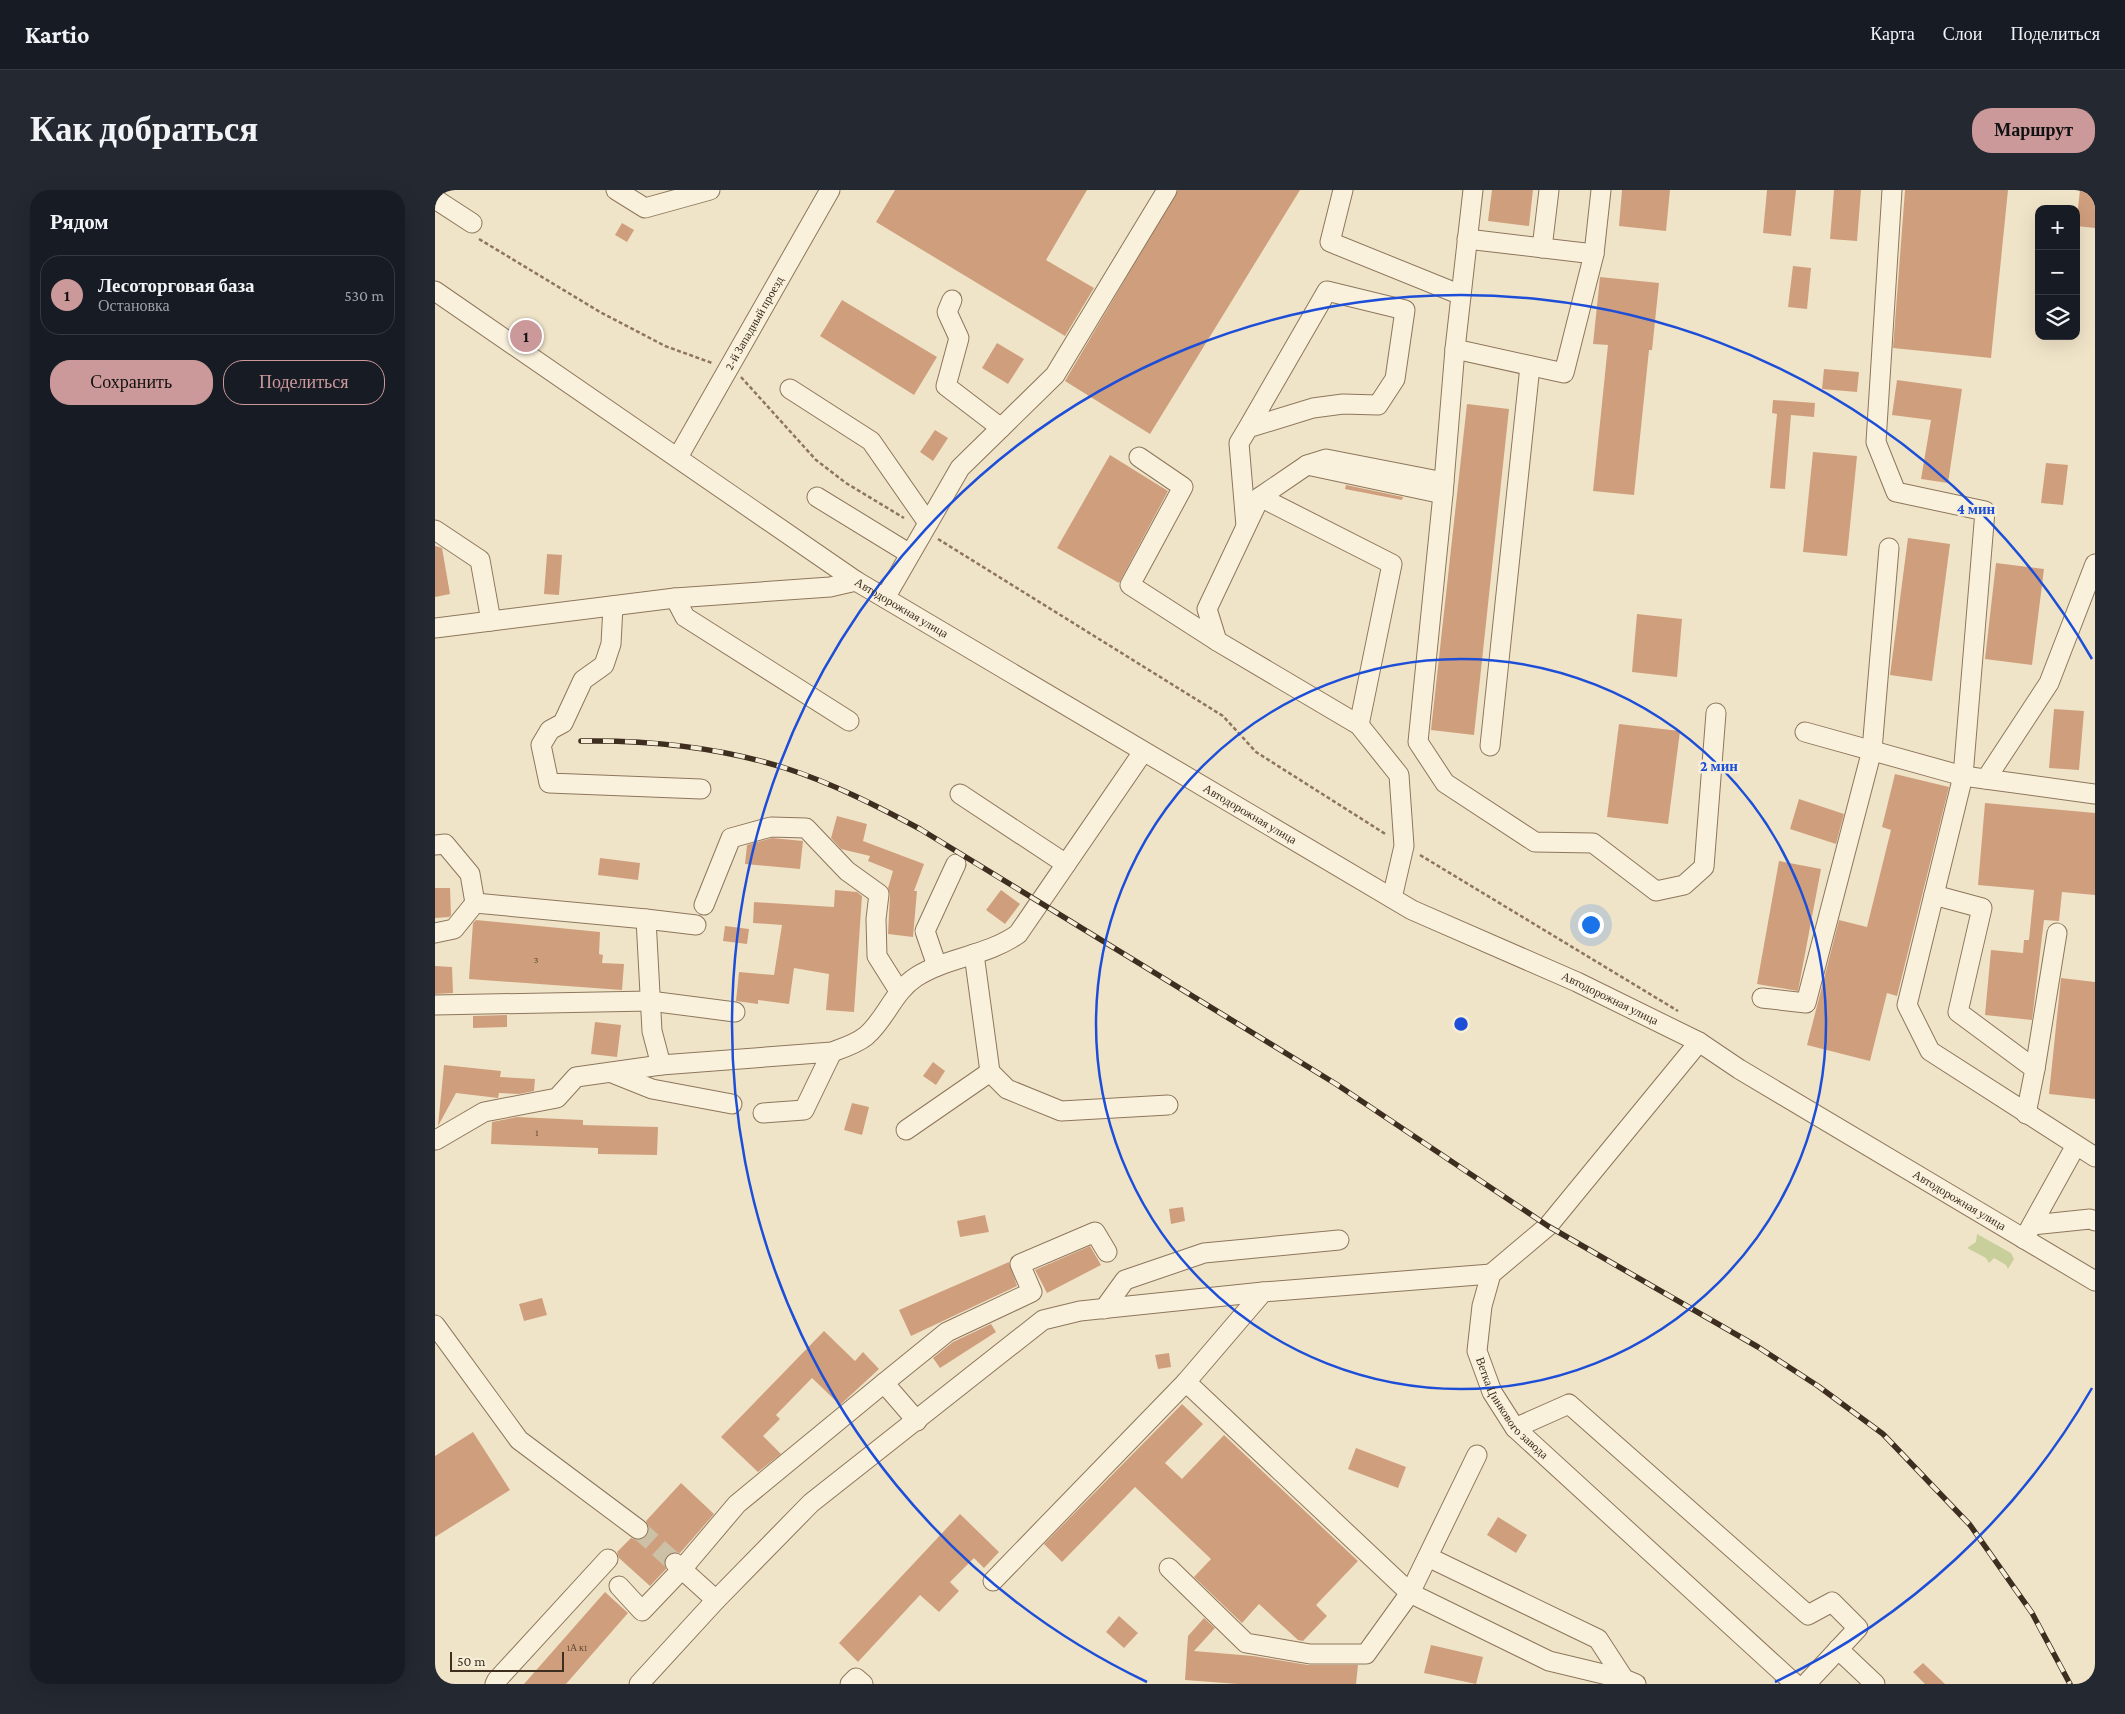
<!DOCTYPE html>
<html lang="ru">
<meta charset="utf-8">
<style>
:root{--surface:#171b24;--page:#242831;--text:#f1f3f6;--muted:#9ea1a6;--line:#363941;--accent:#cc999b}
body{margin:0;font-family:"Crimson Pro",serif;background:var(--page);color:var(--text)}
.controls{position:absolute;right:15px;top:15px;display:grid;overflow:hidden;border-radius:10px;box-shadow:0 5px 20px #0002}
.controls button{width:45px;height:45px;display:grid;place-items:center;padding:0;border:0;border-bottom:1px solid var(--line);background:var(--surface);color:var(--text);font:25px sans-serif}
.scale{position:absolute;left:15px;bottom:12px;width:114px;box-sizing:border-box;padding-left:5px;border:2px solid #3d2e20;border-top:0;font-size:14px;line-height:18px;white-space:nowrap;color:#3d2e20;-webkit-text-stroke:4px #f7eed8;paint-order:stroke}
.you{position:absolute;left:1155px;top:734px;width:18px;height:18px;margin:-12px;border:4px solid #fff;border-radius:50%;background:#1a73e8;box-shadow:0 0 0 8px #1a73e833}
.badge{display:grid;place-items:center;width:32px;height:32px;border-radius:50%;background:var(--accent);color:#111;font-size:16px;font-weight:700}
.pin{position:absolute;translate:-50% -50%;border:2px solid #fff;box-shadow:0 1px 5px #0006}
.list{margin:0;padding:0;list-style:none}
h2{display:flex;justify-content:space-between;align-items:center;height:65px;margin:0;padding:0 20px;font-size:21px}
h2 small{font-size:16px;font-weight:400;color:var(--muted)}
.list li{display:grid;grid-template-columns:32px 1fr auto;gap:15px;align-items:center;box-sizing:border-box;height:80px;margin:0 10px 10px;padding:0 10px;border:1px solid var(--line);border-radius:20px}
.list b{display:block;font-size:19px;white-space:nowrap}
.list p{margin:0;font-size:16px;white-space:nowrap;color:var(--muted)}
.list em{font-size:16px;font-style:normal;color:var(--muted)}
.actions{display:flex;gap:10px;padding:15px 20px}
.actions a{flex:1;padding:11px 0;border:1px solid var(--accent);border-radius:20px;text-align:center;font-size:18px;color:var(--accent)}
.actions .main{background:var(--accent);color:#111}
.icon{flex:none;width:28px;height:28px;fill:none;stroke:currentColor;stroke-width:2;stroke-linecap:round;stroke-linejoin:round}
.map{position:relative;flex:none;width:1660px;height:1494px;overflow:hidden;border-radius:20px}
header{display:flex;align-items:center;gap:30px;box-sizing:border-box;height:70px;padding:0 25px;background:var(--surface);border-bottom:1px solid var(--line)}
header strong{font-size:24px}
nav{display:flex;gap:28px;margin-inline-start:auto;font-size:18px}
.intro{display:flex;align-items:center;justify-content:space-between;box-sizing:border-box;height:120px;padding:0 30px}
h1{margin:0;font-size:35px}
.button{padding:12px 22px;border-radius:20px;background:var(--accent);color:#111;font-size:18px;font-weight:700}
main{display:flex;gap:30px;padding:0 30px}
aside{flex:1;background:var(--surface);border-radius:20px;box-shadow:0 5px 20px #0002}
.map>svg:first-child{display:block}
</style>
<header>
<strong>Kartio</strong>
<nav><a>Карта</a><a>Слои</a><a>Поделиться</a></nav>
</header>
<div class="intro"><h1>Как добраться</h1><a class="button">Маршрут</a></div>
<main>
<aside>
<h2>Рядом<small></small></h2>
<ul class="list">
<li><span class="badge">1</span><div><b>Лесоторговая база</b><p>Остановка</p></div><em>530 m</em></li>
</ul>
<div class="actions"><a class="main">Сохранить</a><a>Поделиться</a></div>
</aside>
<div class="map">
<svg width="1660" height="1494" viewBox="0 0 1660 1494">
<rect width="100%" height="100%" fill="#f0e4c8"/>
<polygon fill="#c9cf9b" points="1542,1044 1576,1063 1579,1069 1573,1079 1571,1075 1559,1068 1554,1073 1551,1068 1532,1058 1541,1052"/>
<g fill="#cf9f7d">
<polygon points="460,0 652,0 611,70 659,98 630,146 441,32"/>
<polygon points="743,0 865,0 715,244 630,191"/>
<polygon points="1057,0 1098,0 1094,36 1053,31"/>
<polygon points="1187,0 1235,0 1231,41 1184,36"/>
<polygon points="1332,0 1361,0 1356,46 1328,43"/>
<polygon points="1399,0 1426,0 1422,51 1395,49"/>
<polygon points="1470,0 1573,0 1556,168 1458,158"/>
<polygon points="1645,0 1660,0 1660,38 1641,36"/>
<polygon points="187,33 199,40 192,52 180,45"/>
<polygon points="1358,76 1376,78 1372,119 1353,117"/>
<polygon points="1165,87 1224,93 1217,160 1214,160 1199,305 1158,301 1173,155 1158,154"/>
<polygon points="407,110 502,167 479,205 385,146"/>
<polygon points="562,153 589,169 573,194 547,178"/>
<polygon points="1389,179 1424,182 1422,202 1387,199"/>
<polygon points="1462,190 1527,199 1513,293 1486,289 1496,230 1457,225"/>
<polygon points="1338,210 1380,213 1379,227 1356,225 1350,299 1335,298 1342,224 1337,223"/>
<polygon points="1032,214 1074,219 1039,545 996,540"/>
<polygon points="500,240 513,248 498,271 485,262"/>
<polygon points="1378,262 1422,266 1412,366 1368,362"/>
<polygon points="675,265 733,301 684,393 622,358"/>
<polygon points="1611,273 1633,275 1628,315 1606,313"/>
<polygon points="911,295 968,307 967,310 910,299"/>
<polygon points="1473,348 1515,354 1497,491 1455,485"/>
<polygon points="0,356 7,358 15,404 0,407"/>
<polygon points="112,364 127,365 124,405 109,404"/>
<polygon points="1561,373 1609,379 1597,475 1550,469"/>
<polygon points="1202,424 1247,429 1242,487 1197,482"/>
<polygon points="1619,519 1649,521 1644,580 1614,578"/>
<polygon points="1184,534 1245,541 1233,634 1172,627"/>
<polygon points="1460,584 1514,597 1462,806 1452,803 1435,871 1372,855 1404,730 1432,737 1456,640 1447,637"/>
<polygon points="1364,609 1409,624 1401,654 1355,639"/>
<polygon points="1550,613 1660,623 1660,705 1627,702 1624,731 1609,730 1597,830 1550,825 1556,760 1588,763 1589,750 1594,750 1599,700 1543,695"/>
<polygon points="402,626 432,634 428,651 489,674 479,701 482,701 478,747 453,744 455,705 453,698 458,681 433,671 435,666 406,659 396,648"/>
<polygon points="337,648 368,651 365,679 310,674 312,655"/>
<polygon points="165,668 205,673 203,690 163,685"/>
<polygon points="1344,671 1386,679 1363,801 1322,794"/>
<polygon points="0,698 15,698 16,725 14,727 0,728"/>
<polygon points="400,700 422,702 427,706 419,822 391,820 394,784 359,778 354,814 323,810 323,814 301,811 304,782 339,785 347,735 318,733 319,712 399,717"/>
<polygon points="566,700 585,714 570,734 551,720"/>
<polygon points="41,730 165,742 164,764 168,765 167,773 189,774 187,800 34,789 38,733"/>
<polygon points="290,736 314,739 312,754 288,751"/>
<polygon points="0,776 17,777 18,803 0,804"/>
<polygon points="1626,788 1660,792 1660,909 1614,904"/>
<polygon points="72,825 72,837 38,838 38,826"/>
<polygon points="160,832 186,835 182,867 156,864"/>
<polygon points="498,872 510,881 501,895 488,886"/>
<polygon points="9,875 66,881 65,887 100,889 99,901 84,904 64,903 63,908 21,903 3,936"/>
<polygon points="417,913 434,917 427,945 409,940"/>
<polygon points="82,927 148,930 148,935 223,937 222,965 163,964 163,958 56,954 57,932"/>
<polygon points="748,1017 750,1031 736,1034 734,1019"/>
<polygon points="550,1025 554,1042 525,1047 522,1031"/>
<polygon points="655,1056 666,1075 612,1103 600,1080"/>
<polygon points="574,1072 582,1096 476,1146 464,1120"/>
<polygon points="107,1108 112,1125 89,1131 84,1114"/>
<polygon points="556,1134 561,1142 505,1178 498,1168 518,1152"/>
<polygon points="389,1141 420,1171 428,1162 444,1179 405,1215 377,1188 341,1225 345,1229 328,1246 346,1264 323,1282 286,1247"/>
<polygon points="734,1163 736,1177 723,1179 720,1165"/>
<polygon points="747,1214 768,1234 730,1273 747,1289 789,1245 923,1371 881,1415 892,1426 868,1451 863,1450 824,1414 807,1433 759,1387 776,1369 700,1297 627,1372 609,1354"/>
<polygon points="38,1242 75,1300 0,1347 0,1266"/>
<polygon points="921,1258 971,1277 963,1298 913,1279"/>
<polygon points="246,1293 279,1324 245,1363 237,1362 231,1366 229,1371 231,1379 215,1396 184,1368 182,1362 196,1348 202,1350 212,1346 214,1340 211,1331"/>
<polygon points="525,1324 564,1362 549,1378 539,1368 515,1392 524,1401 504,1422 485,1405 423,1472 404,1453"/>
<polygon points="1063,1327 1092,1345 1081,1363 1052,1345"/>
<polygon points="170,1402 193,1423 131,1494 89,1494"/>
<polygon points="684,1426 703,1443 689,1458 671,1442"/>
<polygon points="769,1428 780,1438 759,1461 818,1466 873,1475 923,1475 921,1494 803,1494 750,1490 753,1446"/>
<polygon points="996,1455 1048,1467 1041,1494 989,1483"/>
<polygon points="1488,1473 1510,1494 1490,1494 1478,1482"/>
</g>
<g fill="none" stroke-linecap="round" stroke-linejoin="round">
<polyline stroke="#ccc0a6" stroke-width="19" stroke-dasharray="19 9" stroke-linecap="butt" points="203,1339 240,1373"/>
<defs>
<g id="minor">
<polyline points="181,0 210,18 275,0"/>
<polyline points="908,0 895,52 1026,105"/>
<polyline points="1038,0 1020,159 1008,304 983,552 1010,593 1100,652 1158,653 1221,701 1249,695 1269,677 1281,523"/>
<polyline points="1457,0 1441,252 1461,302 1550,321 1528,586 1472,815 1495,861 1660,967"/>
<polyline points="0,9 37,33"/>
<polyline points="1032,49 1159,64 1166,0"/>
<polyline points="1107,58 1114,0"/>
<path id="s1" d="M0 101 421 391 977 720 1142 792 1264 852 1304 879 1660 1091"/>
<polyline points="517,110 512,122 524,148 511,196 566,238"/>
<polyline points="1020,159 1129,183 1159,64"/>
<polyline points="355,199 436,251 493,333"/>
<path id="s2" d="M243 267 395 0"/>
<polyline points="704,267 748,297 695,395 782,451"/>
<polyline points="872,275 825,307 772,419 782,451 924,535 964,585 969,656 957,708"/>
<polyline points="1008,304 872,275 891,269 1009,292"/>
<polyline points="382,307 475,364"/>
<polyline points="825,307 957,374 924,535"/>
<polyline points="811,336 804,253 813,238 892,101 970,120 960,189 943,215 908,214 878,218 813,238"/>
<polyline points="0,340 45,370 56,431"/>
<polyline points="240,408 250,427 414,531"/>
<polyline points="450,408 525,278 620,185 732,0"/>
<polyline points="178,416 176,454 169,475 148,490 128,533 115,540 106,555 114,593 266,599"/>
<polyline points="0,438 240,408 395,397 421,391"/>
<polyline points="1370,542 1528,586 1660,604"/>
<polyline points="1055,556 1095,176"/>
<polyline points="1551,589 1614,493 1660,374"/>
<polyline points="525,604 631,674"/>
<polyline points="0,655 10,654 35,684 40,713"/>
<polyline points="1499,705 1547,718 1523,822 1600,879 1591,924"/>
<polyline points="269,715 296,648 336,637 371,638 412,681 444,704 441,729 442,766 464,801"/>
<path d="M261 735 211 729 217 841 226 875 397 862C408 858 421 854 431 846 451 829 458 802 481 787 512 767 552 766 583 744L708 562"/>
<polyline points="0,743 19,739 40,713 211,729"/>
<polyline points="539,764 555,882 572,899 626,921 733,915"/>
<polyline points="502,776 490,741 521,674"/>
<polyline points="1327,808 1371,813 1437,560 1454,358"/>
<polyline points="0,815 215,811 300,822"/>
<path id="s3" d="M1264 852 1113 1036 1056 1084 1047 1116 1042 1161 1057 1202 1080 1238 1360 1494"/>
<polyline points="1600,879 1622,743"/>
<polyline points="177,883 217,899 297,914"/>
<polyline points="328,923 369,920 397,862"/>
<polyline points="471,940 555,882"/>
<polyline points="1,950 49,922 122,908 141,887 226,875"/>
<polyline points="1597,1035 1655,1029 1660,1031"/>
<polyline points="1589,1049 1640,957"/>
<polyline points="669,1119 690,1090 769,1063 904,1050"/>
<polyline points="0,1135 84,1250 203,1339"/>
<polyline points="751,1192 975,1403 1114,1471 1189,1489"/>
<polyline points="449,1193 482,1231"/>
<polyline points="1080,1238 1134,1214 1373,1425 1397,1412 1423,1438 1371,1494"/>
<polyline points="993,1367 1163,1449 1189,1489 1201,1494"/>
<polyline points="240,1373 281,1410"/>
<polyline points="734,1378 811,1453 875,1464 931,1464 975,1403 1042,1265"/>
<polyline points="558,1391 751,1192 828,1102"/>
<polyline points="184,1396 207,1421 247,1379 302,1314 449,1193 512,1142 597,1102 585,1074 660,1042 672,1062"/>
<polyline points="1403,1459 1440,1494"/>
<polyline points="60,1494 62,1490 173,1369"/>
<polyline points="204,1494 281,1410 376,1313 608,1130 645,1121 828,1102 1056,1084"/>
<polyline points="415,1494 421,1488 428,1494"/>
</g>
</defs>
<use href="#minor" stroke="#8d765c" stroke-width="21"/>
<g stroke="#8d765c" stroke-width="2.5" stroke-dasharray="4 2.5" stroke-linecap="butt">
<polyline points="44,49 165,122 230,156 277,173"/>
<polyline points="306,187 381,270 411,293 469,328"/>
<polyline points="503,349 788,526 821,562 952,645"/>
<polyline points="985,665 1243,821"/>
</g>
<use href="#minor" stroke="#faf1dc" stroke-width="19"/>
<defs>
<path id="rail" d="M146 551C214 550 284 557 350 578 397 593 442 616 485 639L901 894 1113 1036 1323 1157 1383 1196 1448 1244 1535 1335 1597 1423 1635 1494"/>
</defs>
<use href="#rail" stroke="#3d2e20" stroke-width="5.5"/>
<use href="#rail" stroke="#f7eed8" stroke-width="4" stroke-dasharray="11" stroke-linecap="butt"/>
</g>
<g fill="none" stroke="#1d4ed8" stroke-width="2.5">
<circle cx="1026" cy="834" r="365"/>
<path d="M1657 1198A729 729 0 0 1 1340 1492M712 1492A729 729 0 1 1 1657 469"/>
</g>
<g text-anchor="middle" stroke-width="5" stroke-linejoin="round" paint-order="stroke">
<g font-size="10" fill="#624a37">
<text x="101" y="773">3</text>
<text x="102" y="946">1</text>
<text x="142" y="1461">1А к1</text>
</g>
<g font-size="12" fill="#3d2e20" stroke="#f7eed8">
<text dy="4" stroke="none"><textPath href="#s2" startOffset="154">2-й Западный проезд</textPath></text>
<text dy="4" stroke="none"><textPath href="#s1" startOffset="564">Автодорожная улица</textPath></text>
<text dy="4" stroke="none"><textPath href="#s1" startOffset="969">Автодорожная улица</textPath></text>
<text dy="4" stroke="none"><textPath href="#s1" startOffset="1374">Автодорожная улица</textPath></text>
<text dy="4" stroke="none"><textPath href="#s1" startOffset="1778">Автодорожная улица</textPath></text>
<text dy="4" stroke="none"><textPath href="#s3" startOffset="459">Ветка Цинкового завода</textPath></text>
</g>
</g>
<circle cx="1026" cy="834" r="8" fill="#1d4ed8" stroke="#f7eed8" stroke-width="2.5"/>
<g font-size="15" text-anchor="middle" font-weight="bold" fill="#1d4ed8" stroke="#f7eed8" stroke-width="5" stroke-linejoin="round" paint-order="stroke">
<text x="1541" y="324">4 мин</text>
<text x="1284" y="581">2 мин</text>
</g>
</svg>
<div class="controls">
<button>+</button>
<button>−</button>
<button><svg class="icon" aria-label="layers" viewBox="0 0 24 24"><path d="M12 4l9 5-9 5-9-5zM3 14l9 5 9-5"/></svg></button>
</div>
<div class="scale">50 m</div>
<div class="you"></div>
<div class="pin badge" style="left:91px;top:146px">1</div>
</div>
</main>
